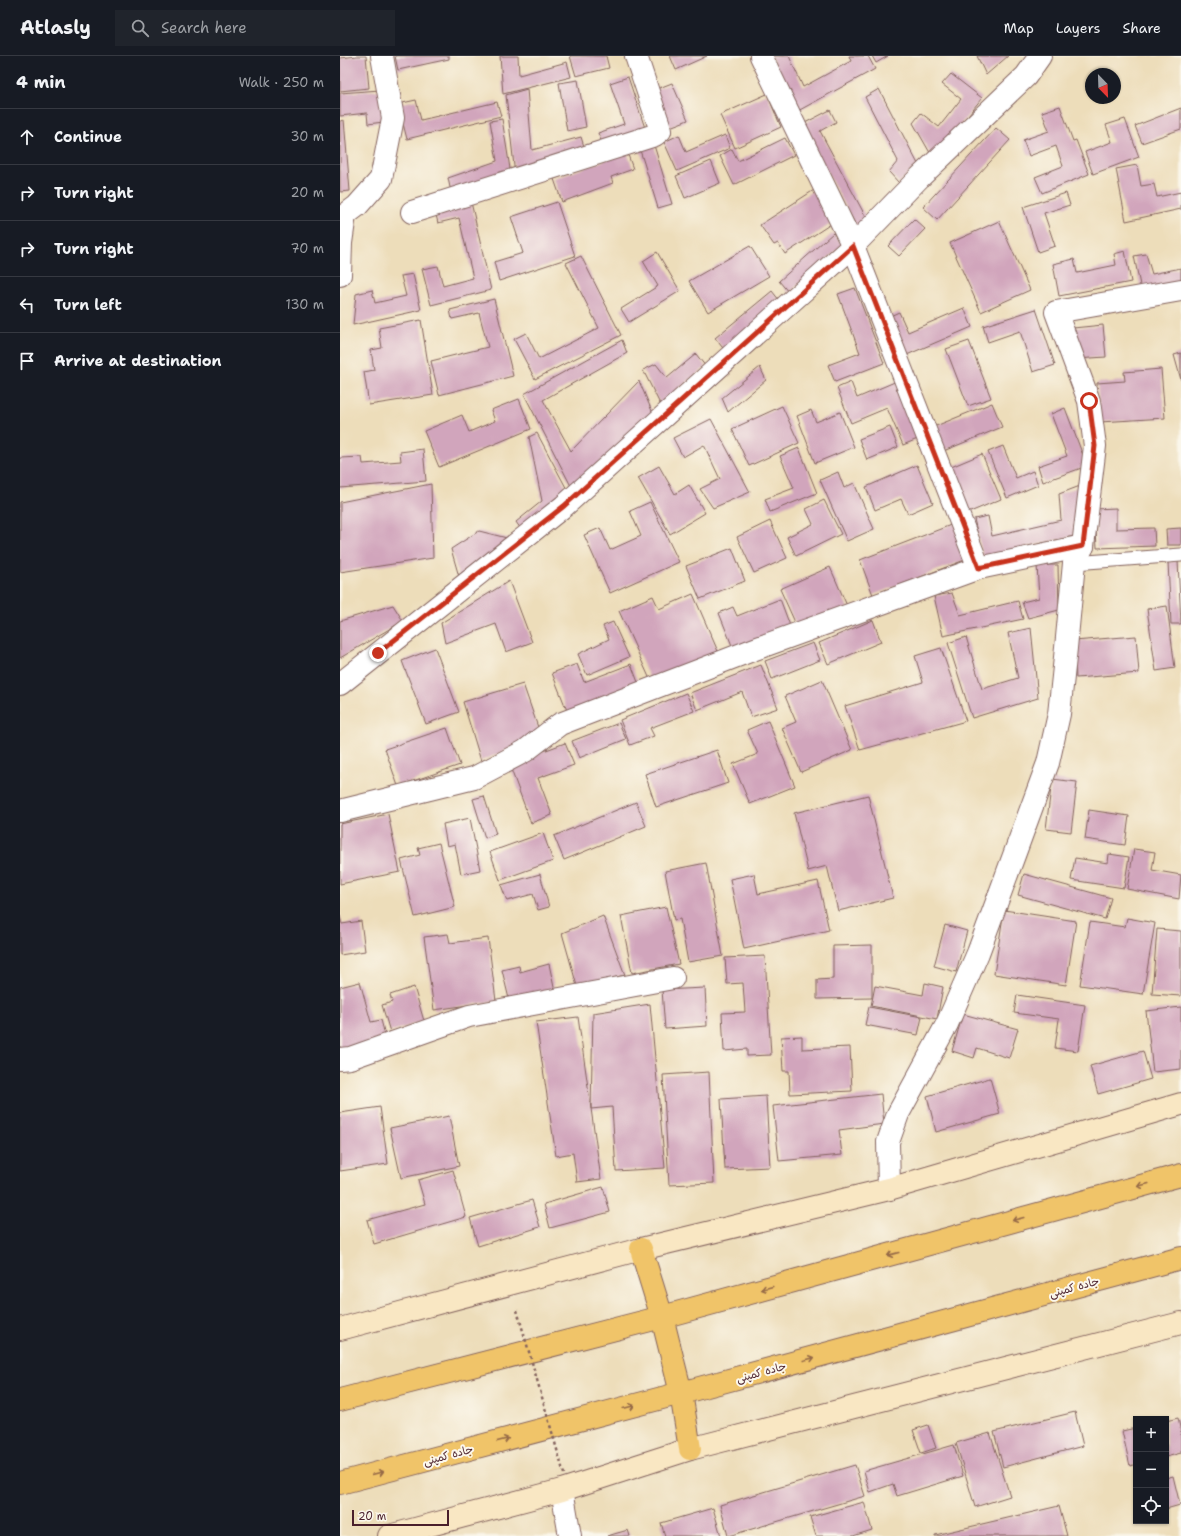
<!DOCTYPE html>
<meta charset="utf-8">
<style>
:root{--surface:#171b24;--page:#20242c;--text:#f1f3f6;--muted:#9ea1a6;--line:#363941}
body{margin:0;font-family:"Shantell Sans","Playpen Sans Arabic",sans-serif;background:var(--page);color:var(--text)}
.controls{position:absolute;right:12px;bottom:12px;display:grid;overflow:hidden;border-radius:0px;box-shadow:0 1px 3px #0004}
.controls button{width:36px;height:36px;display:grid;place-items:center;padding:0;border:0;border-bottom:1px solid var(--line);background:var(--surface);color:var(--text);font:20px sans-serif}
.compass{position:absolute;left:745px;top:12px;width:36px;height:36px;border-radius:50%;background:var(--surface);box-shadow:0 1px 3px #0004;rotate:157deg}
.scale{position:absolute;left:12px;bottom:10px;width:97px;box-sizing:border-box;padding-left:4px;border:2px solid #4a1f2b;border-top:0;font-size:11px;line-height:14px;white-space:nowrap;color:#4a1f2b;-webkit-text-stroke:3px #fbf7ec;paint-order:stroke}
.stop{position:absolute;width:12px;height:12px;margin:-9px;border:3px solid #c8321e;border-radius:50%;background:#fff}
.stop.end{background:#c8321e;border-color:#fff;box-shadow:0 1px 4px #0008}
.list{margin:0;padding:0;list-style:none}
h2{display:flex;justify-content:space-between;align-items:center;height:52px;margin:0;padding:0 16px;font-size:17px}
h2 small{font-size:13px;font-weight:400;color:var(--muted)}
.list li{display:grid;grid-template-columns:26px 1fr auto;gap:12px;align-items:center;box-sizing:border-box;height:56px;padding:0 16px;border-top:1px solid var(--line)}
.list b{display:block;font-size:15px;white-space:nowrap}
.list em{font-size:13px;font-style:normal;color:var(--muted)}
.icon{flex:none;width:22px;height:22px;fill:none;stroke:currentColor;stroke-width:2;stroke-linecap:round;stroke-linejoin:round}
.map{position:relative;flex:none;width:841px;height:1480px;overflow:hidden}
header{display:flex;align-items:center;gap:24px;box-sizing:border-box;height:56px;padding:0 20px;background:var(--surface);border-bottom:1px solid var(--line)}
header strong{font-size:19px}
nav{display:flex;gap:22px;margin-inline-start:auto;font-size:14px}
.search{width:280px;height:36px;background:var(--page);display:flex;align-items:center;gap:10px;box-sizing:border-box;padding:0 14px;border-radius:0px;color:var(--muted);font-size:15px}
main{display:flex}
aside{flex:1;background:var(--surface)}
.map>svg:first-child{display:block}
</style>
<header>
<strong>Atlasly</strong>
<div class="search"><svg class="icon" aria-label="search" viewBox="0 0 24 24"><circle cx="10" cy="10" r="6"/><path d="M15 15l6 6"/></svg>Search here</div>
<nav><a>Map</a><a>Layers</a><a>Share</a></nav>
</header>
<main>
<aside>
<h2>4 min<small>Walk · 250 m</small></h2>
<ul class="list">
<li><svg class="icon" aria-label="ahead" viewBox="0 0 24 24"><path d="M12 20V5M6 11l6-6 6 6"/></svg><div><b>Continue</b></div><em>30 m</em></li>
<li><svg class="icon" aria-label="right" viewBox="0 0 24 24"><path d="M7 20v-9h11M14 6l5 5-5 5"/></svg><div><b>Turn right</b></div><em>20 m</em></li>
<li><svg class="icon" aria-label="right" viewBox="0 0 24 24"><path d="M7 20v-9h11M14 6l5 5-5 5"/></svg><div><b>Turn right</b></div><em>70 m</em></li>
<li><svg class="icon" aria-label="left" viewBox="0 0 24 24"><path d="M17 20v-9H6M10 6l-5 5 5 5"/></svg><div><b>Turn left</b></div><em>130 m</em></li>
<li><svg class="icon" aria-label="arrive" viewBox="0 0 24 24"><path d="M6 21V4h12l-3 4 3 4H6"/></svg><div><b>Arrive at destination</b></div></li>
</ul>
</aside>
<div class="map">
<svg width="841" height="1480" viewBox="0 0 841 1480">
<rect width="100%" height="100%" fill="#fbf7ec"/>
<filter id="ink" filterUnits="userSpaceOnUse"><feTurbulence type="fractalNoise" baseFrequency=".025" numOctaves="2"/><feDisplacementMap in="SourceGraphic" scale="8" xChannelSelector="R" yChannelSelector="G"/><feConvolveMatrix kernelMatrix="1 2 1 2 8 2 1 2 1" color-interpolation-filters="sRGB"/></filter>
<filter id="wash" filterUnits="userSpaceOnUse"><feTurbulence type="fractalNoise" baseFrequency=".012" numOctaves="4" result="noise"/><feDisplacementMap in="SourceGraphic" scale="16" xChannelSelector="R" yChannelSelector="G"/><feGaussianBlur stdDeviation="0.9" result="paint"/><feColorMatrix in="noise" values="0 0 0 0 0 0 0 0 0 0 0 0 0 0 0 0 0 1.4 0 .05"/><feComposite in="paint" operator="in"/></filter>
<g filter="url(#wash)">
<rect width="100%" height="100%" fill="#edddba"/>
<g id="blocks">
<g fill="#d1a5bc">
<polygon points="17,0 26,0 29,32 0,35 0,2"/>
<polygon points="55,0 109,0 109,3 58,14"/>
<polygon points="160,0 178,0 179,19 227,6 231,21 163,38"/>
<polygon points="230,0 266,0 269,12 236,20"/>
<polygon points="330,0 367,0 336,14"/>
<polygon points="431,0 449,0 463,31 511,5 509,0 528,0 535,13 456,56"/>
<polygon points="532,0 548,0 536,7"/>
<polygon points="637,0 668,0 646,19"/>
<polygon points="611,18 642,42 593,102 573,67 581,57 599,71 621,43 602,28"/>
<polygon points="288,21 307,78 264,93 258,77 284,68 270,27"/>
<polygon points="238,24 246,71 227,75 219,27"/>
<polygon points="332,27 348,64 330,71 314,34"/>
<polygon points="187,33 192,94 241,81 246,97 175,119 166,39"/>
<polygon points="539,33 578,108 559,127 549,116 558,105 525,41"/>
<polygon points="40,34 43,66 28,68 27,57 0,60 0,37"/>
<polygon points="427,38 441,71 395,92 380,59"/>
<polygon points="76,44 81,64 157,46 161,60 67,83 58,48"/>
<polygon points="720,50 733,85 736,84 749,118 702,137 695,121 723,110 716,90 689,100 683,84 709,75 702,56"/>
<polygon points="841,52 841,73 802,87 795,70"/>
<polygon points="490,54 496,66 480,75 528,165 517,171 461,69"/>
<polygon points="162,63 171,119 111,136 108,122 157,105 150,65"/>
<polygon points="785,63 799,101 753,118 745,96 772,86 766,69"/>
<polygon points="4,64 10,135 0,136 0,65"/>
<polygon points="656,72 670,84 597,164 583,151"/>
<polygon points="339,79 346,96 385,79 390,92 337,115 324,86"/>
<polygon points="445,82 454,99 394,129 380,100 392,93 398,105"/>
<polygon points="313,86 332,148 318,152 299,91"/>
<polygon points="287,96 293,113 271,121 273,127 222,146 214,123"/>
<polygon points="371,105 380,127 345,142 336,120"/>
<polygon points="797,109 801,130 814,128 817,141 841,136 841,153 786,165 776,113"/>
<polygon points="474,134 494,166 445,198 438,187 434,189 420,169"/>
<polygon points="726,137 730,149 704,157 715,190 698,196 683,151"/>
<polygon points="131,146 151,234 91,249 82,213 98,210 103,230 133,222 119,162 98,167 95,155"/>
<polygon points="217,146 235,200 159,225 154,206 183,197 171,161"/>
<polygon points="574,163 585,173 559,200 548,190"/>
<polygon points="659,165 690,234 641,256 610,187"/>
<polygon points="493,177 503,189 449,237 439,225"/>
<polygon points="410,190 429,220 368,256 349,225"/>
<polygon points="785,195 791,226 719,240 713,208 734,203 737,217 776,209 774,198"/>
<polygon points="317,196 340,235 289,266 281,253 318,230 303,205"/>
<polygon points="806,198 812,218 841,212 841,231 802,239 794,200"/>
<polygon points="241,200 281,279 195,323 174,283 186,277 199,303 259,272 226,207"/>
<polygon points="73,218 81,254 13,269 16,238 32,234 35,247 66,240 61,220"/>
<polygon points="515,232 544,307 495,326 488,309 520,297 498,238"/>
<polygon points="432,235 443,249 386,296 375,282"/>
<polygon points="154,243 173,320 99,339 91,305 148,291 139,257 112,263 110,254"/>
<polygon points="624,252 632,271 562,301 546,262 559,256 568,276"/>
<polygon points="696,253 715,309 693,316 680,275 648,286 643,270"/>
<polygon points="81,264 93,339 29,349 24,316 34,314 31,294 42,292 39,272"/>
<polygon points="763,269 766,301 736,303 733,272"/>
<polygon points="282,284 287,297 203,344 231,395 299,325 315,362 231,430 184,338"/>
<polygon points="629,285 651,342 628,350 606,293"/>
<polygon points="841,297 841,324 834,299"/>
<polygon points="356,298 366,311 320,348 303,314 316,308 327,322"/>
<polygon points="420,311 426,324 388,356 382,342"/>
<polygon points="821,313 825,362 760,366 757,327 785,325 784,316"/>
<polygon points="557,325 580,382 563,389 547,352 511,367 497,332 511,326 517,342"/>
<polygon points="179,343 191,373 99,411 84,375 122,359 129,376 155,365 151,354"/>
<polygon points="652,347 662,371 601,396 591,372"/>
<polygon points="442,350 459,387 409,410 392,373"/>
<polygon points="725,352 747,410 703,426 698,410 727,400 711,358"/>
<polygon points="471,354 476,366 500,356 514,391 475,407 457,360"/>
<polygon points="371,363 410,436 373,452 360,433 380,423 364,389 343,401 333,382"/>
<polygon points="550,371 558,391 527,404 519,383"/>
<polygon points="197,377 230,439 183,476 176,466 202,445 189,381"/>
<polygon points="663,390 676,422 693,415 698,429 667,442 648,396"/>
<polygon points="459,392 477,437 430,456 425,443 454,432 440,400"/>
<polygon points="83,393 86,425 0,432 0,402 22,401 23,408 61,405 60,396"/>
<polygon points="642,398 661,443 623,459 604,414"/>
<polygon points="577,409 593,447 568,458 561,443 535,454 526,431"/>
<polygon points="319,410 335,438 349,429 365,457 330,478 298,422"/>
<polygon points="498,416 504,432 514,427 534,473 507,485 480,424"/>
<polygon points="91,428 93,502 0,516 0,446"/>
<polygon points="740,430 734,480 643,501 634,463 648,460 652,480 721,464 719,438"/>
<polygon points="484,444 501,478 456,500 447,481 473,468 466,453"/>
<polygon points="310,446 339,506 270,537 244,479 260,472 270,494 301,480 290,455"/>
<polygon points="776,452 776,473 814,472 815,490 757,492 755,453"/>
<polygon points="430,465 447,502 414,517 397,481"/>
<polygon points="616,467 630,502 533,539 520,504"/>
<polygon points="841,472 841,489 827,489 826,473"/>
<polygon points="139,475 171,483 120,524 111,493"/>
<polygon points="392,492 405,525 360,543 346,510"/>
<polygon points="838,505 841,568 831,568 828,506"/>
<polygon points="697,509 718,509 719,554 688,562 682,546 699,542"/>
<polygon points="490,511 508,552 458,573 440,533"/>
<polygon points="169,525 192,586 166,596 156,568 105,587 101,567"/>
<polygon points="612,537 620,559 678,545 683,563 603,580 594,540"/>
<polygon points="353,538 380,600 313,630 279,555 313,540 319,553"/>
<polygon points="440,543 452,575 395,597 379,557 393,551 397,560"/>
<polygon points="53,549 63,565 0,602 0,565"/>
<polygon points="827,550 835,612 816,615 807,553"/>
<polygon points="533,564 541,586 488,608 479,587"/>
<polygon points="273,566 289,601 247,619 238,598 269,583 263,570"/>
<polygon points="691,572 698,642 632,662 608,587 626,581 642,633 678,622 668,577"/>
<polygon points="796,580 799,617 736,622 734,585"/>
<polygon points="473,587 480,604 432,623 425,605"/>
<polygon points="95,592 119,656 86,668 62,605"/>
<polygon points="601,592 626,665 520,694 505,650 583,626 575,600"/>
<polygon points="237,608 244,626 291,608 301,634 230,662 212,617"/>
<polygon points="421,609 438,652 411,661 402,636 357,654 350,637"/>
<polygon points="482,624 512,694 461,716 442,672 456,666 445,640"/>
<polygon points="183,628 201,680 141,705 123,646"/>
<polygon points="346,637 354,655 310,672 314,680 290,689 280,664"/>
<polygon points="428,665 455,730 410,748 393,708 418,698 407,674"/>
<polygon points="279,667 286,683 239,702 232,685"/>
<polygon points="107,672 120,709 58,730 45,693"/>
<polygon points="225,687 234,709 198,722 212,759 191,767 169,708"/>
<polygon points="377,694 388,727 316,751 305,718"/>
<polygon points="712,723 737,726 731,776 706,773"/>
<polygon points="528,739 553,842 498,855 487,810 468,815 454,757"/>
<polygon points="144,740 156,778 145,782 133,743"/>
<polygon points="296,746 306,770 224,804 214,780"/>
<polygon points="749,754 789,760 785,789 745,783"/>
<polygon points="48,758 60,816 0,828 0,768"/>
<polygon points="130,762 140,814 121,818 115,788 107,790 103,768"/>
<polygon points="203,777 213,805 160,824 150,796"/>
<polygon points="99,787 115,851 75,861 61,804 80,799 78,792"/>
<polygon points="794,793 815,796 812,814 841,819 839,843 787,833"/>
<polygon points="769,798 789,801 784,832 731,824 735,802 768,807"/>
<polygon points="366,807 383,900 348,906 340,863 334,864 325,815"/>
<polygon points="200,818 209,851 198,854 193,838 167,845 161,829"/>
<polygon points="414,818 418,838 478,825 489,874 404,893 390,823"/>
<polygon points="684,818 771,842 765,863 678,839"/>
<polygon points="326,851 339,908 292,917 281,860"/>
<polygon points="664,854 736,865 726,929 654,918"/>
<polygon points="0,860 2,868 21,865 25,895 0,899"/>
<polygon points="263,860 285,919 237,930 222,877"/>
<polygon points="787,862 815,867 803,938 740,929 750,866 785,871"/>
<polygon points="605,869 627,875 616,916 594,910"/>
<polygon points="817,873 841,875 841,940 812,938"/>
<polygon points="108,878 110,887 148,882 156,945 94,954 84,881"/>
<polygon points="532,889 532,942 477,943 477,924 493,923 493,890"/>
<polygon points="425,900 431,999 407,1000 407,993 384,995 382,957 405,956 403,927 387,928 385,902"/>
<polygon points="209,908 215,936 170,947 162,914 179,910 180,916"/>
<polygon points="20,926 31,966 41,964 46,983 0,995 0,931"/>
<polygon points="585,927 603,931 597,963 531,950 535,930 583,939"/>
<polygon points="74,931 84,965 50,976 42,949 52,946 50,939"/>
<polygon points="365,932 367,970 325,973 322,934"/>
<polygon points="677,939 745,949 738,995 715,992 719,963 674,957"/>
<polygon points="310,948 325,1112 276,1115 272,1051 251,1053 253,957"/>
<polygon points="529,951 582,961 578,979 525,969"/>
<polygon points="841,951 841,1013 813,1016 806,955"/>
<polygon points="623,958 678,973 669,1002 637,992 634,1002 612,995"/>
<polygon points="238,961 261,1123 237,1126 233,1097 216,1100 196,966"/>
<polygon points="462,980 462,993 510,991 512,1035 450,1038 449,1015 443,1015 441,981"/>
<polygon points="803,995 811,1023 758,1038 750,1010"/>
<polygon points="369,1016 374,1127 329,1129 323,1019"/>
<polygon points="650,1022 660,1058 596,1076 587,1040"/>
<polygon points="541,1038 544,1068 499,1074 502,1099 439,1105 433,1050"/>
<polygon points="426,1040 430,1111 385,1113 381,1043"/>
<polygon points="40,1051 48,1108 0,1115 0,1057"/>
<polygon points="109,1060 119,1110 61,1122 50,1072"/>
<polygon points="113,1114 126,1161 34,1188 27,1164 85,1148 78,1124"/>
<polygon points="263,1131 270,1156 210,1172 204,1148"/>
<polygon points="192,1144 200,1171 138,1190 130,1162"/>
<polygon points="735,1356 743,1390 663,1411 654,1376"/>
<polygon points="838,1362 841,1376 841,1397 826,1401 826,1365"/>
<polygon points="588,1369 596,1392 581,1397 573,1374"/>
<polygon points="796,1372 796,1408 790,1410 782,1375"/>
<polygon points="650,1377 670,1440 635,1451 616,1387"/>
<polygon points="614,1389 623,1420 557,1440 553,1428 530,1436 524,1415"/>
<polygon points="515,1409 525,1440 388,1480 380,1449"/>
<polygon points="833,1420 840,1449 826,1453 826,1422"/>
<polygon points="524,1446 532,1474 513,1480 476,1480 470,1461"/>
<polygon points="719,1450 727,1480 595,1480 595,1479"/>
<polygon points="373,1452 381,1480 325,1480 321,1467"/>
<polygon points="288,1474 290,1480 267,1480"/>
</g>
</g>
</g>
<g filter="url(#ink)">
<use href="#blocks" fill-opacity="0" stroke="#83625d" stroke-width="1"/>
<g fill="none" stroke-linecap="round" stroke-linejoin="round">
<defs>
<polyline id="lane" points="734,507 841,499"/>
<g id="street">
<polyline points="421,0 513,190 639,512"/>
<polyline points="72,156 315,79 320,75 319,69 296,0"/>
<polyline points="0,219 1,187 5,159 17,150 41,123 53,62 42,0"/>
<polyline points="0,628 224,450 513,190 580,121 686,20 700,0"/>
<polyline points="0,755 134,722 185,695 220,668 415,593 639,512 743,490"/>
<polyline points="0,1003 10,1002 129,960 333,922"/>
<polyline points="549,1133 548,1086 558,1058 607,968 638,897 708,707 719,658 726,592 734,507 743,490 755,390 749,345 716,256 841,234"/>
<polyline points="222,1434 230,1480"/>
</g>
<g id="secondary">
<polyline points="0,1273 301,1193 549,1133 841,1048"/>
<polyline points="49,1480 222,1434 350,1393 841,1267"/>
</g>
<g id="highway">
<polyline points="301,1193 322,1261 341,1337 350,1393"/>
<polyline points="0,1344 322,1261 841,1119"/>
<polyline points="0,1427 341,1337 841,1202"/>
</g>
</defs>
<use href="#lane" stroke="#83625d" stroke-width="15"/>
<use href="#street" stroke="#83625d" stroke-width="24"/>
<use href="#secondary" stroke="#83625d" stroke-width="24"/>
<use href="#highway" stroke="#83625d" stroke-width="24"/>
<use href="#lane" stroke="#fff" stroke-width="13"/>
<use href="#street" stroke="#fff" stroke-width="22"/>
<use href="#secondary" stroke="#f9e7c3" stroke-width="22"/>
<use href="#highway" stroke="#f0c469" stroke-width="22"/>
<polyline stroke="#83625d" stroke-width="2.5" stroke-dasharray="3 3" stroke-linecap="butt" points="177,1254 224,1418"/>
</g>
<defs><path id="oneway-shaft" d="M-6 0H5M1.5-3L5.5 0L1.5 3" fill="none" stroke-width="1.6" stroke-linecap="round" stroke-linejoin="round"/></defs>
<g stroke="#956947">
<use href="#oneway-shaft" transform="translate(803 1129) rotate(165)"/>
<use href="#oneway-shaft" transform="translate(678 1163) rotate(165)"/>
<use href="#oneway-shaft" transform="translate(553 1198) rotate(165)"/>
<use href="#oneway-shaft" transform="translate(427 1232) rotate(165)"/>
<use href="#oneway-shaft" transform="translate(469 1303) rotate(-15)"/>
<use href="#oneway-shaft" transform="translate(289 1351) rotate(-15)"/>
<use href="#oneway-shaft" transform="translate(163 1384) rotate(-15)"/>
<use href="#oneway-shaft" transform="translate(38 1417) rotate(-15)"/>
</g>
</g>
<g fill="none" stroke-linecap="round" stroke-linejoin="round" filter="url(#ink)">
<polyline stroke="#c8321e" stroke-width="5" points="38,597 224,450 513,190 639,512 743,490 755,390 749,345"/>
</g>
<g text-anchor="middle" stroke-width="4" stroke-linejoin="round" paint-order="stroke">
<g font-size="11" fill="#4a1f2b" stroke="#fbf7ec">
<text transform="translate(734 1231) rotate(-15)" y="4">جاده کمپنی</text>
<text transform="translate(421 1316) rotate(-15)" y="4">جاده کمپنی</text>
<text transform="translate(108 1399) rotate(-15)" y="4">جاده کمپنی</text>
</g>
</g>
</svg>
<div class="controls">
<button>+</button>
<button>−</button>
<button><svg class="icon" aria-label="locate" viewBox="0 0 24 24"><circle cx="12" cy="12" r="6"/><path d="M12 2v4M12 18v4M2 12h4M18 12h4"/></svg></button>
</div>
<svg class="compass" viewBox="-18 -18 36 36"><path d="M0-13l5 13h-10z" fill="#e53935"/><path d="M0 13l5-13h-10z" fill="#9ea1a6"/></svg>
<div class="scale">20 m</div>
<div class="stop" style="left:749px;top:345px"></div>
<div class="stop end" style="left:38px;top:597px"></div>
</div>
</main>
